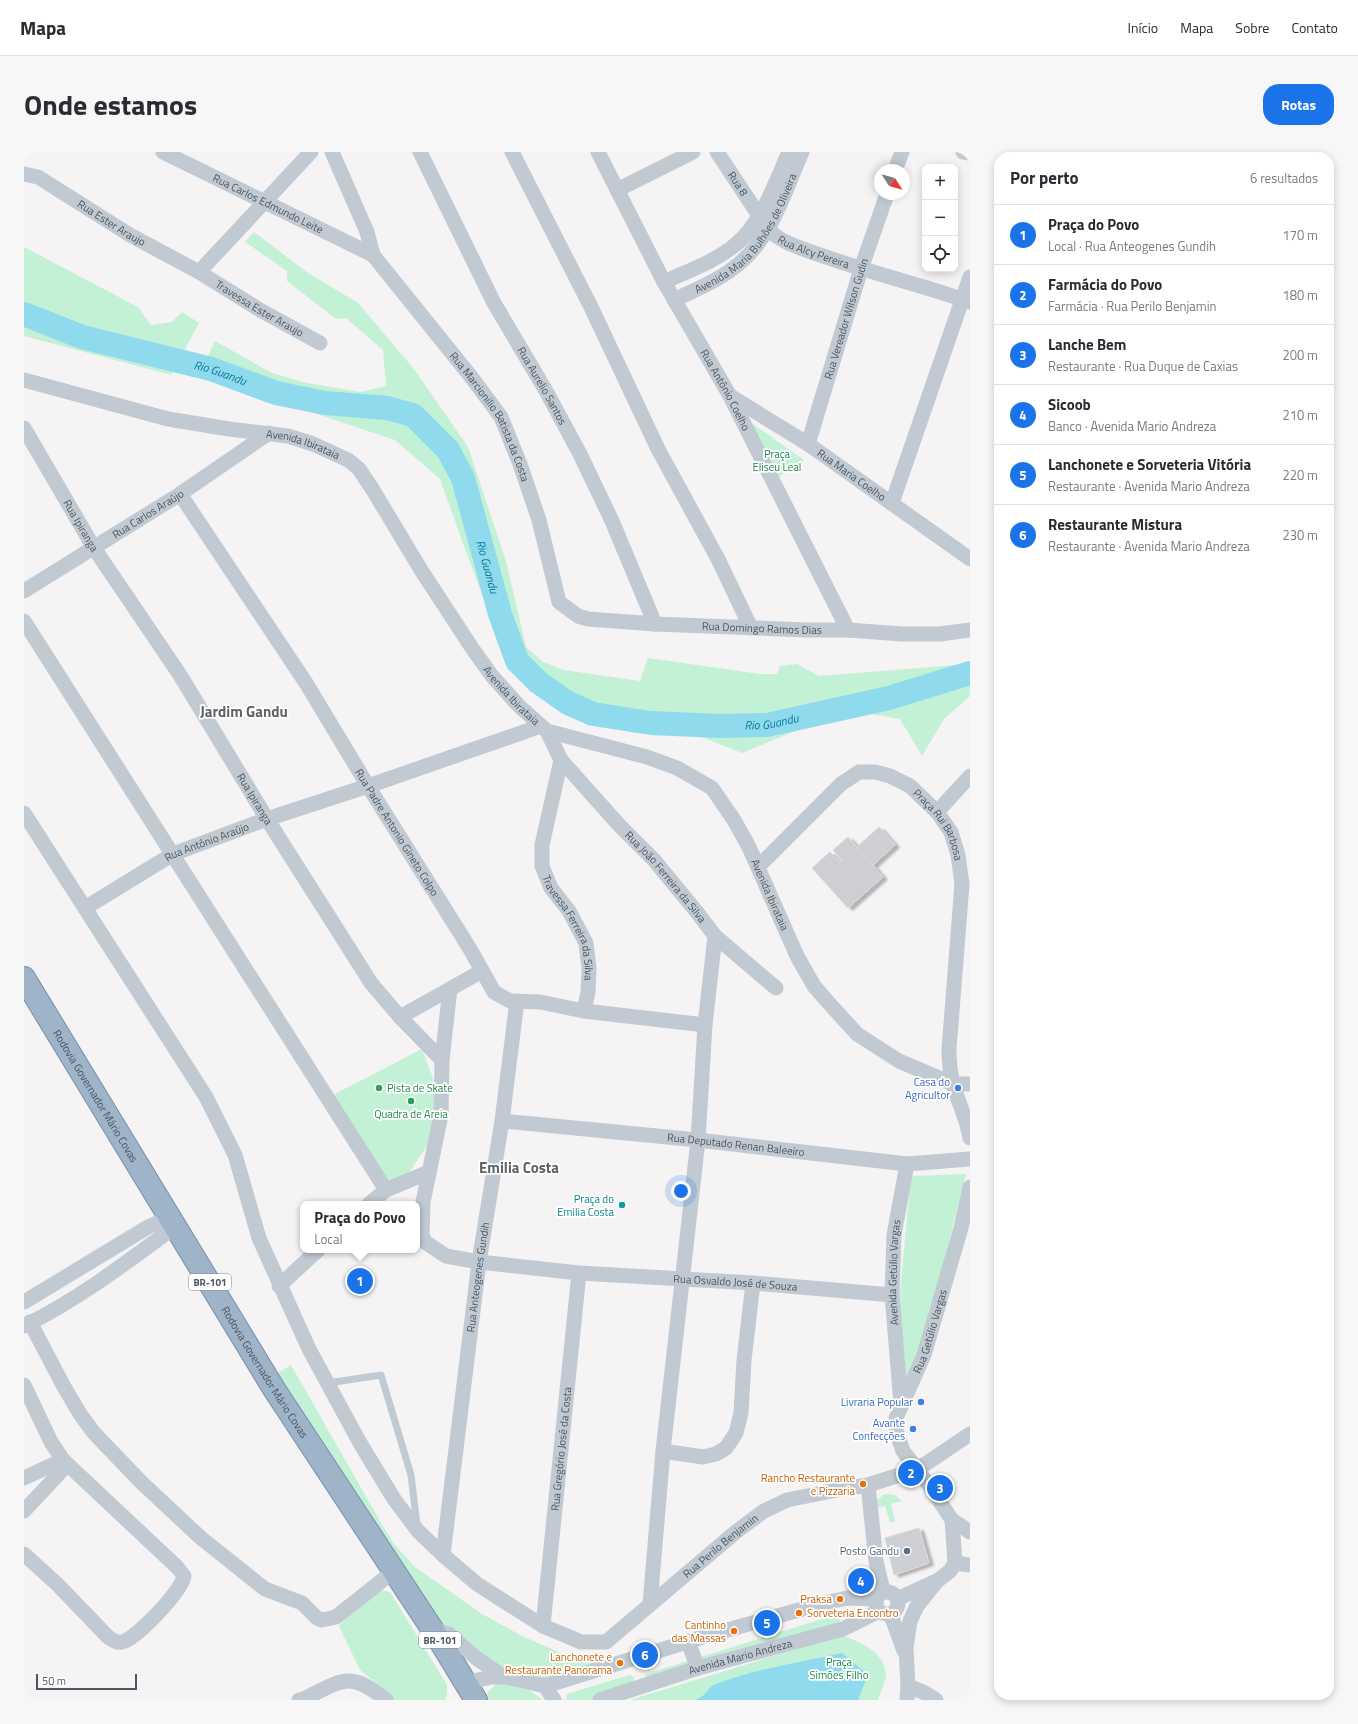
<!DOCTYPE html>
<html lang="pt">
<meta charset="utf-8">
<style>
:root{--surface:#fff;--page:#f7f7f7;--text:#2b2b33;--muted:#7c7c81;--line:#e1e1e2;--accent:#1a73e8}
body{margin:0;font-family:"Titillium Web",sans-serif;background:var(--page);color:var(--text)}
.controls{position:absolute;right:12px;top:12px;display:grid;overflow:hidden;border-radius:8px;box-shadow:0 2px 10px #0003}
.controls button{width:36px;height:36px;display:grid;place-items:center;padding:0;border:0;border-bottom:1px solid var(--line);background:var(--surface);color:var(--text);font:20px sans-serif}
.compass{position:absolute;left:850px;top:12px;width:36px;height:36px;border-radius:50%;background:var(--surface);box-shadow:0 2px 10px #0003;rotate:126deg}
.scale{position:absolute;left:12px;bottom:10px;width:101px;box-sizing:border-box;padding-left:4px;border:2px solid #4a5661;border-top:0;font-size:11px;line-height:14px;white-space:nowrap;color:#4a5661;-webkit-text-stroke:3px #fff;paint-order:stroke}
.you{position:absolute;left:657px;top:1039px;width:14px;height:14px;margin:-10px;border:3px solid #fff;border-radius:50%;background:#1a73e8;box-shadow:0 0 0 6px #1a73e833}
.badge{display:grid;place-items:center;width:26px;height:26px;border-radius:50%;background:var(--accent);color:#fff;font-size:13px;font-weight:700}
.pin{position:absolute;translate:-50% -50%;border:2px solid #fff;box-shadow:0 1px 4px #0006}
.popup{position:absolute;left:276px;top:1049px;width:120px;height:52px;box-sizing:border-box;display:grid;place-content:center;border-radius:8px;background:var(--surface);filter:drop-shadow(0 1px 3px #0005);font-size:13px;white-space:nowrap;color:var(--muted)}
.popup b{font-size:15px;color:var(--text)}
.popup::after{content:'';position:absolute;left:50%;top:100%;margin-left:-8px;border:8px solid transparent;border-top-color:var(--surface)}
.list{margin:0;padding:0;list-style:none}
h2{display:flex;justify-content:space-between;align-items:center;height:52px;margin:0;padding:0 16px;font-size:17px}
h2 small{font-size:13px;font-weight:400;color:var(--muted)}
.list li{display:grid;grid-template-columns:26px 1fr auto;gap:12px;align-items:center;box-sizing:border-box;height:60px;padding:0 16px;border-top:1px solid var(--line)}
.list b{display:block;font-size:15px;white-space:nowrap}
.list p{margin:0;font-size:13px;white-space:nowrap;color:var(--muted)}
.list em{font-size:13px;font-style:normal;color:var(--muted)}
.icon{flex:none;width:22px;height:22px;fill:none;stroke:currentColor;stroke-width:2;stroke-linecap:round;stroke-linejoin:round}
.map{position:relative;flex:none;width:946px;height:1548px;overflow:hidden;border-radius:16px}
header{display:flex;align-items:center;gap:24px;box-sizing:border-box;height:56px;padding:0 20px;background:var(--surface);border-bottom:1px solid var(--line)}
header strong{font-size:19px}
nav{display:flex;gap:22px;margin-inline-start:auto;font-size:14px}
.intro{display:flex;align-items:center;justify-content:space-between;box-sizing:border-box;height:96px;padding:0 24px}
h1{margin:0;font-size:28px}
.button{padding:10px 18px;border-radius:16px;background:var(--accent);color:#fff;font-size:14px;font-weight:700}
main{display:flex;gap:24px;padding:0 24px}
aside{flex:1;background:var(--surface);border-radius:16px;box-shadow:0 2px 10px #0003}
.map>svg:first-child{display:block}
</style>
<header>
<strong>Mapa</strong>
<nav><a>Início</a><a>Mapa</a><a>Sobre</a><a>Contato</a></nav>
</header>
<div class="intro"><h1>Onde estamos</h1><a class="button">Rotas</a></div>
<main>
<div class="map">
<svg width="946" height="1548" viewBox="0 0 946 1548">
<defs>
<filter id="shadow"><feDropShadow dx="4.5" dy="2.5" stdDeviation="1" flood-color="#0004"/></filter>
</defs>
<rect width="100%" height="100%" fill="#f5f3f3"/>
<g fill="#c3f1d5">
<polygon points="230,80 284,121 334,151 390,217 444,295 482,409 502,495 519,510 540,518 616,529 624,506 736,522 753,522 756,514 773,512 795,524 946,512 946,544 920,567 898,604 876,567 841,561 784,574 718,601 663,579 607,574 558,565 527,549 484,512 440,394 416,327 371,288 175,223 191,189 248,221 283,231 337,240 362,234 359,198 322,166 312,167 263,129 263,119 221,90"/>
<polygon points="0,95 114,155 127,173 148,170 158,160 175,171 147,223 0,184"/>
<polygon points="726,270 780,308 747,330"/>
<polygon points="398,897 409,927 415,951 412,980 385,1021 371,1029 358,1029 307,944"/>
<polygon points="942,1022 885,1248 875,1151 887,1024"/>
<polygon points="267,1213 360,1376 370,1392 391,1415 458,1462 496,1483 548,1506 578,1508 582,1510 518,1529 491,1527 425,1479 387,1442 252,1222"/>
<polygon points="861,1342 871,1343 878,1349 867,1352 871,1369 866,1371 861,1354 850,1356 853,1348"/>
<polygon points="356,1438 366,1440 423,1533 423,1543 421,1548 366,1548 357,1535 336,1518 315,1474 344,1446"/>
<polygon points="808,1464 813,1464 816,1468 815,1472 621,1526 621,1523 628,1520"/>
<path d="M818 1483C835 1490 862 1500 862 1524 861 1531 856 1541 854 1548H606Z"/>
<polygon points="605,1523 609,1524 610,1530 571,1548 542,1548 543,1542"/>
<polygon points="474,1530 505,1538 519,1548 463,1548 464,1540"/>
</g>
<path fill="#90daee" d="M818 1501 844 1523 834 1548H671C682 1545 683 1535 692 1532 732 1517 776 1510 818 1501Z"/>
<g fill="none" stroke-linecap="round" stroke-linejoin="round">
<path stroke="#90daee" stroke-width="24" id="s1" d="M0 162 58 185 187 217 252 241 301 251 363 256 389 263 424 298 439 326 476 462 493 509 514 530 544 551 569 562 627 571 695 574 743 573 865 546 946 521"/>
</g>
<g fill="#cdcfd5" stroke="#d7d9de" filter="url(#shadow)">
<polygon points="855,675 871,693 848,714 832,696"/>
<polygon points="824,685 859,725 824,756 788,716 806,700 816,711 819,709 809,698"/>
<polygon points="895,1376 905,1411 870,1423 861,1386"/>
</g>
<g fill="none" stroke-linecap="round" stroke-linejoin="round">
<defs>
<g id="trunk">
<path id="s26" d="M0 826 250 1237 416 1489 452 1548"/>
</g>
</defs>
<use href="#trunk" stroke="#7690ad" stroke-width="24"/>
<polyline stroke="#c1cad2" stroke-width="7" points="304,1231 357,1223 387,1323 393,1373"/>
<g stroke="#c1cad2" stroke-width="15">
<path id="s2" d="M139 0 349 103"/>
<path id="s3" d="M308 0 343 80 349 103 448 226 477 265 496 312 515 368 535 450 554 464 564 467 631 472 782 478H824L878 482H916L946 478"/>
<path id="s4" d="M396 0 470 151 522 239 556 302 588 369 631 472"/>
<polyline points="488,0 567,155 634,297 694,407 727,476"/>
<path id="s5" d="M574 0 640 130 706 244 824 478"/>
<path id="s6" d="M693 0 744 77C758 92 780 97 799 104 847 121 898 133 946 150"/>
<polyline points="939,0 946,1"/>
<polyline points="871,18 878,0"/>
<path id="s7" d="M0 22 14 25 106 83 175 120 236 158 296 191"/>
<polyline points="593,38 669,0"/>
<polyline points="175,120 287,0"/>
<path d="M640 130C664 119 690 110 711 93 737 73 752 29 765 0"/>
<path id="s8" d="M650 148C673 137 698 127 717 110 748 84 762 36 778 0"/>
<path id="s9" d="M0 228 144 267 205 277 264 284 289 292 324 308 335 317 349 338 397 418 448 496 468 524 495 554 523 579 623 605 653 616 688 636 710 668 725 695 773 804 790 834 803 849 833 882 875 909 929 932H946"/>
<path id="s10" d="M706 244 784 292 946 407"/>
<path id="s11" d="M0 276 70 396 156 523 243 667 347 831 376 865 418 908 417 963 399 1050 398 1083 401 1090 422 1104 455 1110 555 1121 729 1131 868 1143"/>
<path id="s12" d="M784 292 837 117 863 42"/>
<path id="s13" d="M156 342 282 531 344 634 446 797 470 840 486 849 516 850 560 859 681 873"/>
<polyline points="868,351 946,125"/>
<path id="s14" d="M0 439 156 342 245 281"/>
<polyline points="0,469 362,1038"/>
<path id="s15" d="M523 579 537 608 518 693V714L527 736 545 759 562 791 565 816 564 840 560 859"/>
<path id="s16" d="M537 608 595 673 630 708 672 759 691 784 752 836"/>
<polyline points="913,660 946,624"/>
<path id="s17" d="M0 661 182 945 211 1003 235 1086 285 1197 336 1291 370 1347 394 1379 419 1403 453 1432 519 1474 557 1490H582L713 1379 740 1359 763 1348 818 1337 844 1333 894 1317 946 1282"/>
<path id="s18" d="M734 715 817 632 835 620H851L866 624 886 634 913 660 927 680 934 703 938 732 925 897C925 909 926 920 929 932 934 950 943 967 946 986"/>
<path id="s19" d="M61 756 149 702 243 667 344 634 517 574"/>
<polyline points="376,865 458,819"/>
<polyline points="418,908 426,837"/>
<path id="s20" d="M478 969 674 988 883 1012 946 1007"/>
<polyline points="345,1052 362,1038 405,1020"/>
<polyline points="255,1134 294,1098"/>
<polyline points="0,1150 124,1075 146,1065"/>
<polyline points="6,1170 39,1233 56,1262 70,1281 118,1331 177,1386 241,1437 278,1451 293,1466 298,1468 312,1465 370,1419"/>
<path d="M0 1174C55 1147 103 1110 152 1074"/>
<path d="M0 1233 27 1290 39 1308 153 1415 160 1424C158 1439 112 1487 98 1490 92 1491 88 1488 84 1485L34 1433 0 1402"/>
<path id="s21" d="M877 1252 868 1143 870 1083 883 1012"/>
<polyline points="639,1299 679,1305 692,1302 702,1296 712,1281 717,1261 720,1208 729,1131"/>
<polyline points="0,1326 39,1308"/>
<polyline points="844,1333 852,1409 859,1439"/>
<polyline points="0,1359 43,1313"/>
<polyline points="928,1368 946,1380"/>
<path id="s22" d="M419 1403 455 1110 478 969 493 849"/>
<polyline points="931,1411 946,1413"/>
<circle cx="863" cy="1451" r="11"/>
<polyline points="873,1447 910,1430"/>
<polyline points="626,1452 639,1299 674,988 681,873 691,784"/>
<polyline points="867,1463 880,1499"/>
<path id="s23" d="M519 1474 555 1121"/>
<polyline points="407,1476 425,1482 451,1505 478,1524 521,1534 682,1484 800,1451 823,1446 852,1447"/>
<polyline points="664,1490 674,1516"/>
<polyline points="442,1531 467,1525 482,1525"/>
<polyline points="521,1534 530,1548"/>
<polyline points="884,1534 899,1540 912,1548"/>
<path d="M275 1548 280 1547C318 1528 326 1518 362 1548"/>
<path id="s24" d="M576 1548 674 1516 819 1477 855 1459"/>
<path id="s25" d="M883 1548 884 1534 882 1496 886 1469 893 1454 913 1429 926 1419 931 1411 928 1368 905 1333 879 1299 873 1282 872 1266 900 1203 937 1076 946 1035"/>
</g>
<use href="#trunk" stroke="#9fb4c9" stroke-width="22"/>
</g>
<g fill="#2e9e5b" stroke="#fff" stroke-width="1.5">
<circle cx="355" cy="936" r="4"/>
<circle cx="387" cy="949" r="4"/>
</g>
<g fill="#3f7fe0" stroke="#fff" stroke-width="1.5">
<circle cx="934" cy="936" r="4"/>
<circle cx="897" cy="1250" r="4"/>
<circle cx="889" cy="1277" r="4"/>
</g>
<circle fill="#0f9aa8" stroke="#fff" stroke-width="1.5" cx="598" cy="1053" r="4"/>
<g fill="#e8710a" stroke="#fff" stroke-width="1.5">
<circle cx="839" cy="1332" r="4"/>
<circle cx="816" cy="1447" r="4"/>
<circle cx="775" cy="1461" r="4"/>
<circle cx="710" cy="1479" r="4"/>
<circle cx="596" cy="1511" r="4"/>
</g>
<circle fill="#5c6f8a" stroke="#fff" stroke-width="1.5" cx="883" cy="1399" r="4"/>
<g text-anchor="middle" stroke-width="3.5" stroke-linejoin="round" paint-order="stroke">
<g fill="#fff" stroke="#808990" stroke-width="1">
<rect x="165" y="1122" width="42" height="16" rx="3"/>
<rect x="395" y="1480" width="42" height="16" rx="3"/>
</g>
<g font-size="10" font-weight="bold" fill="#4a5661">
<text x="186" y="1134">BR-101</text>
<text x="416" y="1492">BR-101</text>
</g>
<g font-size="11" fill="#4a5661" stroke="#fff">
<text dy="4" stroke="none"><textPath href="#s6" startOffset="38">Rua 8</textPath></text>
<text dy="4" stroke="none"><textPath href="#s2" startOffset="117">Rua Carlos Edmundo Leite</textPath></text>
<text dy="4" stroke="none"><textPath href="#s7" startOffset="101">Rua Ester Araujo</textPath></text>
<text dy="4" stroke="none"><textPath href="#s8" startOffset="102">Avenida Maria Bulhões de Oliveira</textPath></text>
<text dy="4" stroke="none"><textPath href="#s6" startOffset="144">Rua Alcy Pereira</textPath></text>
<text dy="4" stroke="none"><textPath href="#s7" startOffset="272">Travessa Ester Araujo</textPath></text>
<text dy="4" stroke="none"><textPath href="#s12" startOffset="131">Rua Vereador Wilson Gudin</textPath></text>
<text dy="4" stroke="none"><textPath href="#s4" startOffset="264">Rua Aurelio Santos</textPath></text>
<text dy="4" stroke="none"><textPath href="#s5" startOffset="270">Rua Antônio Coelho</textPath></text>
<text dy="4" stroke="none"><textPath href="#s3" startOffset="312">Rua Marcionilio Batista da Costa</textPath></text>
<text dy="4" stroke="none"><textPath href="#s9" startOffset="287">Avenida Ibirataia</textPath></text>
<text dy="4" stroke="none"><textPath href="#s10" startOffset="145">Rua Maria Coelho</textPath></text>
<text dy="4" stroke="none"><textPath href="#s14" startOffset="146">Rua Carlos Araújo</textPath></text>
<text dy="4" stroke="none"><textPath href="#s11" startOffset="113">Rua Ipiranga</textPath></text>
<text dy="4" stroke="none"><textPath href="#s3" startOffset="720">Rua Domingo Ramos Dias</textPath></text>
<text dy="4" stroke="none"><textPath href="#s9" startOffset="623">Avenida Ibirataia</textPath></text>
<text dy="4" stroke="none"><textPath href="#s11" startOffset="437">Rua Ipiranga</textPath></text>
<text dy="4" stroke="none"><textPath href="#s18" startOffset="242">Praça Rui Barbosa</textPath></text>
<text dy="4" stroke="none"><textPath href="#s13" startOffset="402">Rua Padre Antonio Gineto Colpo</textPath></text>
<text dy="4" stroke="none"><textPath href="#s19" startOffset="139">Rua Antônio Araújo</textPath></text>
<text dy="4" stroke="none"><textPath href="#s16" startOffset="157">Rua João Ferreira da Silva</textPath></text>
<text dy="4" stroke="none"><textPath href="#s9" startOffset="971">Avenida Ibirataia</textPath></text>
<text dy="4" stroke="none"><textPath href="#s15" startOffset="209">Travessa Ferreira da Silva</textPath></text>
<text dy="4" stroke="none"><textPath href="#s26" startOffset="138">Rodovia Governador Mário Covas</textPath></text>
<text dy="4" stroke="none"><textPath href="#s20" startOffset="235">Rua Deputado Renan Baleeiro</textPath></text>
<text dy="4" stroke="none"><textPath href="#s21" startOffset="132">Avenida Getúlio Vargas</textPath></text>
<text dy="4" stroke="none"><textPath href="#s22" startOffset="280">Rua Anteogenes Gundih</textPath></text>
<text dy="4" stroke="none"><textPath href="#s11" startOffset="1260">Rua Osvaldo José de Souza</textPath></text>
<text dy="4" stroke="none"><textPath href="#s25" startOffset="409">Rua Getúlio Vargas</textPath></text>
<text dy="4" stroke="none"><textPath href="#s26" startOffset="462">Rodovia Governador Mário Covas</textPath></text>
<text dy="4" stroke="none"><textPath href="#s23" startOffset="178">Rua Gregório José da Costa</textPath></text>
<text dy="4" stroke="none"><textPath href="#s17" startOffset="1196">Rua Perilo Benjamin</textPath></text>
<text dy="4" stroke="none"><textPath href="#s24" startOffset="147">Avenida Mario Andreza</textPath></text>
</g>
<g font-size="11" fill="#17864f" stroke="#fff">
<text x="753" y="306">Praça<tspan x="753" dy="13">Eliseu Leal</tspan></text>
<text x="815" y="1514">Praça<tspan x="815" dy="13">Simões Filho</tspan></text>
</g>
<g font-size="11" fill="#366cbe" stroke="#fff" text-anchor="end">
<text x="926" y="934">Casa do<tspan x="926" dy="13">Agricultor</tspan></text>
<text x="889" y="1254">Livraria Popular</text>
<text x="881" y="1275">Avante<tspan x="881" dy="13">Confecções</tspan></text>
</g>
<g font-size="11" fill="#27864d" stroke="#fff" text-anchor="start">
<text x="363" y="940">Pista de Skate</text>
<text x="387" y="966" text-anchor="middle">Quadra de Areia</text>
</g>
<g font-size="11" fill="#0d838f" stroke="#fff" text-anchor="end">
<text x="590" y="1051">Praça do<tspan x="590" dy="13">Emilia Costa</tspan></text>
</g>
<g font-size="11" fill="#c56008" stroke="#fff" text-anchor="end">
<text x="831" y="1330">Rancho Restaurante<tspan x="831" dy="13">e Pizzaria</tspan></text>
<text x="808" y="1451">Praksa</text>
<text x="783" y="1465" text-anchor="start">Sorveteria Encontro</text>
<text x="702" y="1477">Cantinho<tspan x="702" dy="13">das Massas</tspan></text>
<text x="588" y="1509">Lanchonete e<tspan x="588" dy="13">Restaurante Panorama</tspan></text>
</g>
<g font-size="11" fill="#4e5e75" stroke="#fff" text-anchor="end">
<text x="875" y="1403">Posto Gandu</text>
</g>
<g font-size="12" font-style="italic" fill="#0c7c9b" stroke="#fff">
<text dy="4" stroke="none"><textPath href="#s1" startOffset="205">Rio Guandu</textPath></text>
<text dy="4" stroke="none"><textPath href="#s1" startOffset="577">Rio Guandu</textPath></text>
<text dy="4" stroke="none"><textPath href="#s1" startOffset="949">Rio Guandu</textPath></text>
</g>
<g font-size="15" font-weight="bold" fill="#5f6368" stroke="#fff">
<text x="220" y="565">Jardim Gandu</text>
<text x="495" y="1021">Emilia Costa</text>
</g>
</g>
</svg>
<div class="controls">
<button>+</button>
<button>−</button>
<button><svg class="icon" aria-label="locate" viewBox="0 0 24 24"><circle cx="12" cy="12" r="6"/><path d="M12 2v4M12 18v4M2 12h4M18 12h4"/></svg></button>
</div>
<svg class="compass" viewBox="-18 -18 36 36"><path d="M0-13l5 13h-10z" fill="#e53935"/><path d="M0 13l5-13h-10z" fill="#7c7c81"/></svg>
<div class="scale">50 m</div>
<div class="you"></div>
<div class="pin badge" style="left:336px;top:1129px">1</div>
<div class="popup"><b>Praça do Povo</b>Local</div>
<div class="pin badge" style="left:887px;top:1321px">2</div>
<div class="pin badge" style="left:916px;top:1336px">3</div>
<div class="pin badge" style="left:837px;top:1429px">4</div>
<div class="pin badge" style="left:743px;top:1471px">5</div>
<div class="pin badge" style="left:621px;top:1503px">6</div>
</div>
<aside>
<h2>Por perto<small>6 resultados</small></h2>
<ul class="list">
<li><span class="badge">1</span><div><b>Praça do Povo</b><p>Local · Rua Anteogenes Gundih</p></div><em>170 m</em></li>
<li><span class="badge">2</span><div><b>Farmácia do Povo</b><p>Farmácia · Rua Perilo Benjamin</p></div><em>180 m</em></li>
<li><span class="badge">3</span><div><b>Lanche Bem</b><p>Restaurante · Rua Duque de Caxias</p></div><em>200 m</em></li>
<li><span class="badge">4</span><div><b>Sicoob</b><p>Banco · Avenida Mario Andreza</p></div><em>210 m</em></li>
<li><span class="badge">5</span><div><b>Lanchonete e Sorveteria Vitória</b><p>Restaurante · Avenida Mario Andreza</p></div><em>220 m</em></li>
<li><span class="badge">6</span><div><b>Restaurante Mistura</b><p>Restaurante · Avenida Mario Andreza</p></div><em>230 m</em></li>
</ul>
</aside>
</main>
